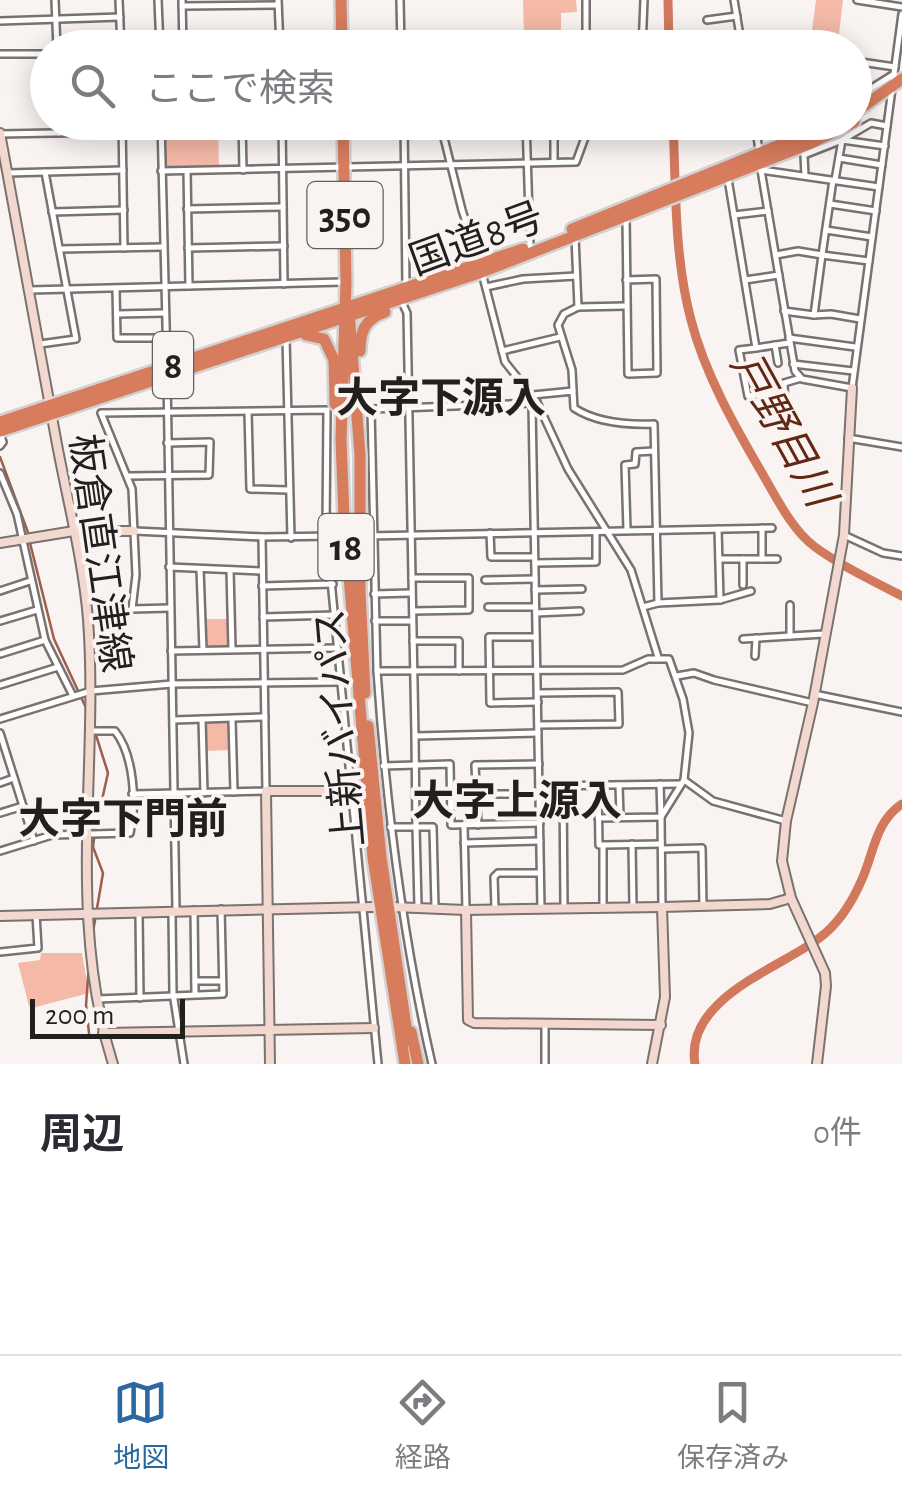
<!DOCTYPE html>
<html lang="ja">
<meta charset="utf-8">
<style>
:root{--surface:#fff;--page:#f7f7f7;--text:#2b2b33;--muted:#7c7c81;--line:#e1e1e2;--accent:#2b689f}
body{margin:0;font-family:"Alegreya Sans","Noto Sans JP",sans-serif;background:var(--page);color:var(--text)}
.scale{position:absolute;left:30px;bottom:25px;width:155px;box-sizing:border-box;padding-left:10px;border:5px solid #221f1f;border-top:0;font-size:28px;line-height:35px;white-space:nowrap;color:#221f1f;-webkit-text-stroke:8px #f9f3f1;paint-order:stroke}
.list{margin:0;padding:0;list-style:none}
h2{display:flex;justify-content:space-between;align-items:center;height:130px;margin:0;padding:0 40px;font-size:42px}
h2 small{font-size:32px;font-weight:400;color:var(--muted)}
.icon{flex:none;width:55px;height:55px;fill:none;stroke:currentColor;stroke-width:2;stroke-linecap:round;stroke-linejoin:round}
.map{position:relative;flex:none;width:902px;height:1064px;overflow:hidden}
.search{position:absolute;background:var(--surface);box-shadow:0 5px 25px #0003;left:30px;right:30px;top:30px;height:110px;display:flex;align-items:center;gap:25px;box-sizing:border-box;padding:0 35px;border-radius:55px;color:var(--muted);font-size:38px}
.sheet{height:290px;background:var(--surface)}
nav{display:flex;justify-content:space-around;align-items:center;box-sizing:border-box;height:140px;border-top:2px solid var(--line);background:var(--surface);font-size:28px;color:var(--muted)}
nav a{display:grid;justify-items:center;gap:5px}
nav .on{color:var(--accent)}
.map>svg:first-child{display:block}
</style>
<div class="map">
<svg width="902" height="1064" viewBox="0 0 902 1064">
<rect width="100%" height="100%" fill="#f9f3f1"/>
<g fill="#f4b9a7">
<polygon points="523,0 576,0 577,12 561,13 561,36 524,37"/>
<polygon points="816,0 843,0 839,34 812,30"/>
<polygon points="163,123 218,123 219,166 164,167"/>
<polygon points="204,619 229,619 227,647 206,648"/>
<polygon points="207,722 229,723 230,750 206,751"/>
<polygon points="41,953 82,953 89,993 32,1008 29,1006 18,963 40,960"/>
</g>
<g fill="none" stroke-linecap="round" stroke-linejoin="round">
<g stroke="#9d5e4a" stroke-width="2.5">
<polyline points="0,457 29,535"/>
<polyline points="30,543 54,639 87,710"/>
<polyline points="93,932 103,873 93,847 95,831 108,773 95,732"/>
<polyline points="89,1033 86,1005 89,965"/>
</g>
<g stroke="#d2795d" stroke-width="9">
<polyline points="668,0 669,48"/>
<path d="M673 122C676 188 674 256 691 320 705 374 734 425 762 473 776 497 792 530 815 547 841 566 873 581 902 596"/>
<path d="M695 1064C684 999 778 969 818 939 839 924 853 901 863 877 874 851 876 821 902 804"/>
</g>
<defs>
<g id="street">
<polyline points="55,0 57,48"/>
<polyline points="119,0 121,48"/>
<polyline points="158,0 160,48"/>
<polyline points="182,0 183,48"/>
<polyline points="278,0 280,48"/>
<polyline points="400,0 401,48"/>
<polyline points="734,0 742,48"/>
<polyline points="857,0 902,7"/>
<polyline points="182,6 278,5"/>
<polyline points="707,20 737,16"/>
<polyline points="0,21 120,17"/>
<polyline points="742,45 758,48"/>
<polyline points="586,46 586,0"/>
<polyline points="496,48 592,48"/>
<polyline points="642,48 644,0"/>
<polyline points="0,54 48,54"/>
<polyline points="854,61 895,67"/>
<polyline points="854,99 894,74"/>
<polyline points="59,122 59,133"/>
<polyline points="122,122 124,248"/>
<polyline points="161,122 167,364"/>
<polyline points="242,122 243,170"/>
<polyline points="282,122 284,284"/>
<polyline points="404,122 406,286"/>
<polyline points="440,122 462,210 479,262"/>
<polyline points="526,122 530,246"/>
<polyline points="755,122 759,151"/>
<polyline points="554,129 554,162"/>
<polyline points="0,134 161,131"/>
<polyline points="468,134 525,133"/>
<polyline points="839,158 882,165"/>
<polyline points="761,167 761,170 879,187"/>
<polyline points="761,170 795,371 802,379 852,388 902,14"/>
<polyline points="161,171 576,162 587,132 596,122"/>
<polyline points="187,171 189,286"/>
<polyline points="8,173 123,170"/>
<polyline points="805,176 804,155 842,140 871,123 887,126"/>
<polyline points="728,179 756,348 789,343"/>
<polyline points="835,180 842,140 885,146"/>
<polyline points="830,204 876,211"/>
<polyline points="187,209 283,207"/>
<polyline points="52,212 124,210"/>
<polyline points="734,215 768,211"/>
<polyline points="626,217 628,374 657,373 656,279 626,280"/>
<polyline points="826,230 872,237"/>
<polyline points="575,237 578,307 626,306"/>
<polyline points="188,248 284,246"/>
<polyline points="60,249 162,247"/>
<polyline points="776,255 798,251 822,255 833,180"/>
<polyline points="482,273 505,362 537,402 568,469 631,570 658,657"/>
<polyline points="745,280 779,275"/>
<polyline points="486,287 523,279 576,276"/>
<polyline points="116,289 117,338 165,338"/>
<polyline points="30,290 343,282"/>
<polyline points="401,300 407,313 415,736 538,733"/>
<polyline points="784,311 814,315 822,255 869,261"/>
<polyline points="117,314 164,313"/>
<polyline points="814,315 831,314 860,319"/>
<polyline points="286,338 291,538"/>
<polyline points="789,338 855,347"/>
<polyline points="40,344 76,339 45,172"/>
<polyline points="775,345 778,363"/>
<polyline points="756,348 739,350 748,396 784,392"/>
<polyline points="502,351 560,337"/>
<polyline points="793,364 853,371"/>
<polyline points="167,378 176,910"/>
<polyline points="573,390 572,370 558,325 564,314 578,307"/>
<path d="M533 395 573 391 574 408C597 423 628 425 654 424L658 603 643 607"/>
<polyline points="532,405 541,908"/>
<polyline points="785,408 784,383 801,378"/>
<polyline points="248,412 250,489 288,490"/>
<polyline points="0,434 3,442 0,446"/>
<polyline points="848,438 902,447"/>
<polyline points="0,473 17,514 45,640 73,696"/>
<polyline points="129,476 209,475 210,442 167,443"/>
<polyline points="762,528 762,559"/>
<polyline points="718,529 720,600"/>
<polyline points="627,530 625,465 635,464 636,452 654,451"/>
<polyline points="135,531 262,537 337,536"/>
<polyline points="490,533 491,557 534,557"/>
<polyline points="844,535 883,553 902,556"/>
<polyline points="366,536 772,528"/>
<polyline points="719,559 777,559"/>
<polyline points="535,563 596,562 596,532"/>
<polyline points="169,567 262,571"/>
<polyline points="200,569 203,650"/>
<polyline points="230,570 232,649"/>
<polyline points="412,578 469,578 469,610 413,611"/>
<polyline points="485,580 535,579"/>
<polyline points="743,585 743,559"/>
<polyline points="262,586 333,584"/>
<polyline points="535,590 582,589"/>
<polyline points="0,591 30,581"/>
<polyline points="374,594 411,593"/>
<polyline points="658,603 720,600 751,591"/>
<polyline points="488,607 535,607"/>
<polyline points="170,608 132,609 136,575 132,489 101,413 327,410 326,529 378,1064"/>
<polyline points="536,613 580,611"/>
<polyline points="263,617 335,615"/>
<polyline points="0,621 37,610"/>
<polyline points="375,621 412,621"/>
<polyline points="790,636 790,605"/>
<polyline points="536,637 489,637 490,703 538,702"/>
<polyline points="743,639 824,634"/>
<polyline points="413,641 459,641 459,671"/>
<polyline points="171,651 338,648"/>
<polyline points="0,654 45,640"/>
<polyline points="755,656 756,638"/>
<polyline points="377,671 371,409 534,403"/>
<polyline points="677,676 694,673 714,680 813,703"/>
<polyline points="0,685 58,667"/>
<polyline points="538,693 618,692 619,724 539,725"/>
<polyline points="814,694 902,712"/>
<polyline points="0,719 91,691 172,684 341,682"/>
<polyline points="202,719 204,793"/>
<polyline points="174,720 265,717"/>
<polyline points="232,720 234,792"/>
<polyline points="0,733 34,841"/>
<polyline points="383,766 450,764 451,825 540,823"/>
<polyline points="684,780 713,801 786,821"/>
<polyline points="0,783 14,778"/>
<polyline points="619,785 620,817"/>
<polyline points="539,786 681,784"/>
<polyline points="563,786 564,908"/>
<polyline points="598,786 599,845 603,845 603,907"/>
<polyline points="132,794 266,791 262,537"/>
<polyline points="477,794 539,794"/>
<polyline points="0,813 23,806"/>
<polyline points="598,818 661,817 660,784"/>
<polyline points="464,825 466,910"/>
<polyline points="478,825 475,765 539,764"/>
<polyline points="390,827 416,827 415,736"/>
<polyline points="464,843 540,841"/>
<polyline points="632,844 633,907"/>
<polyline points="604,845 661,844"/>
<polyline points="662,849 702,848 703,905"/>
<path d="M0 851 52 835 130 833C137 803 134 755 115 731H89"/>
<polyline points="418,906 416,827 433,827 435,908"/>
<polyline points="495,909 494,877 498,873 540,873"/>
<polyline points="194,910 195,994"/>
<polyline points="172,913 173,993 184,1064"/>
<polyline points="139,914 140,998"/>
<polyline points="0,952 38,948 36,914"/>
<polyline points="195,981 222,981"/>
<polyline points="97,999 223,994 221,909"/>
<polyline points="545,1024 545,1064"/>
<path d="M432 1064C402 934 386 804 377 671L623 670 648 659H669L683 699 689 733 684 780 661 817 662 907"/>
</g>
<g id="secondary">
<path d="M0 133C19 235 37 337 56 439 67 499 83 559 88 619 99 769 66 916 113 1064"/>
<polyline points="0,543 74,531 134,531"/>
<polyline points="393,907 466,910 662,907 770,904 791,898"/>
<polyline points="466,910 468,1020 474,1023 661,1025"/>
<polyline points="0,916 373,907"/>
<polyline points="103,1033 374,1028"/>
<polyline points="270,1064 266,791 350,791"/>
<polyline points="652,1064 665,997 662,907"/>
<polyline points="817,1064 826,986 825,973 791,898 782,861 786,821 813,703 844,535 852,388"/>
</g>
<g id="highway">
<polyline points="341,0 342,48"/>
<polyline points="854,113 902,79"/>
<polyline points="343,122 346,282 341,439 344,518 373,858 405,1064"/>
<polyline points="572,229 837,122"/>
<polyline points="349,312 360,455 360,591 365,693"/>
<polyline points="306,335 324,339 334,360 335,404"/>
<path d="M360 351C360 331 365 319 385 312"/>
<polyline points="0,422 523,249"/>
<polyline points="0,431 482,272 809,144 854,122"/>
<polyline points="368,726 381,857 408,1040"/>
<polyline points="411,1032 418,1064"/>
</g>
</defs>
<use href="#street" stroke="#787271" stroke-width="10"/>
<use href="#secondary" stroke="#787271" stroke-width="12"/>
<use href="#highway" stroke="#d3d2d2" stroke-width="16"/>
<use href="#street" stroke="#fff" stroke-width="5"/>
<use href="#secondary" stroke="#f3d8cf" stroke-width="8"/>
<use href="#highway" stroke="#d87c5e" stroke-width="11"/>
</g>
<g text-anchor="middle" stroke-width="8" stroke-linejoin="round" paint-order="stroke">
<g fill="#f9f3f1" stroke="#625f5e" stroke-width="2.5">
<rect x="307.5" y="182" width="75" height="66" rx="8"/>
<rect x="153" y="332" width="40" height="66" rx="8"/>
<rect x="318.5" y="514" width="55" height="66" rx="8"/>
</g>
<g font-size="38" font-weight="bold" fill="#221f1f">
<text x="345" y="228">350</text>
<text x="173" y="378">8</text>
<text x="346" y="560">18</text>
</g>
<g font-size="40" fill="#221f1f" stroke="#f9f3f1">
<text transform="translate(476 238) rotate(-20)" y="14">国道8号</text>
<text transform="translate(101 553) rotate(82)" y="14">板倉直江津線</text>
<text transform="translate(339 728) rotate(-95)" y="14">上新バイパス</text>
</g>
<g font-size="42" font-weight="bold" fill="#221f1f" stroke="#f9f3f1">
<text x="441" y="412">大字下源入</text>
<text x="517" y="815">大字上源入</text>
<text x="123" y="833">大字下門前</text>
</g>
<g font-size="42" font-style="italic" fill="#612814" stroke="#f9f3f1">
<text transform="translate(784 429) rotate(61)" y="15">戸野目川</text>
</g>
</g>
</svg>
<div class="scale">200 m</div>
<div class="search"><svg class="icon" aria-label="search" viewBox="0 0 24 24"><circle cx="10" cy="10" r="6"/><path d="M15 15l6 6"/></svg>ここで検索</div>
</div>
<section class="sheet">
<h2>周辺<small>0件</small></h2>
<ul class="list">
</ul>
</section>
<nav>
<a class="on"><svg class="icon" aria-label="map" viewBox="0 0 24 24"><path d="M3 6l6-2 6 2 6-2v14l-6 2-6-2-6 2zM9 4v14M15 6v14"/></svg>地図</a>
<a><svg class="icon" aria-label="directions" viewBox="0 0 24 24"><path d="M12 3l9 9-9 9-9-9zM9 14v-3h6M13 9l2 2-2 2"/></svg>経路</a>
<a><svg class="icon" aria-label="saved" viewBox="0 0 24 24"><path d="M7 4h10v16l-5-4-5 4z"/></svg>保存済み</a>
</nav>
